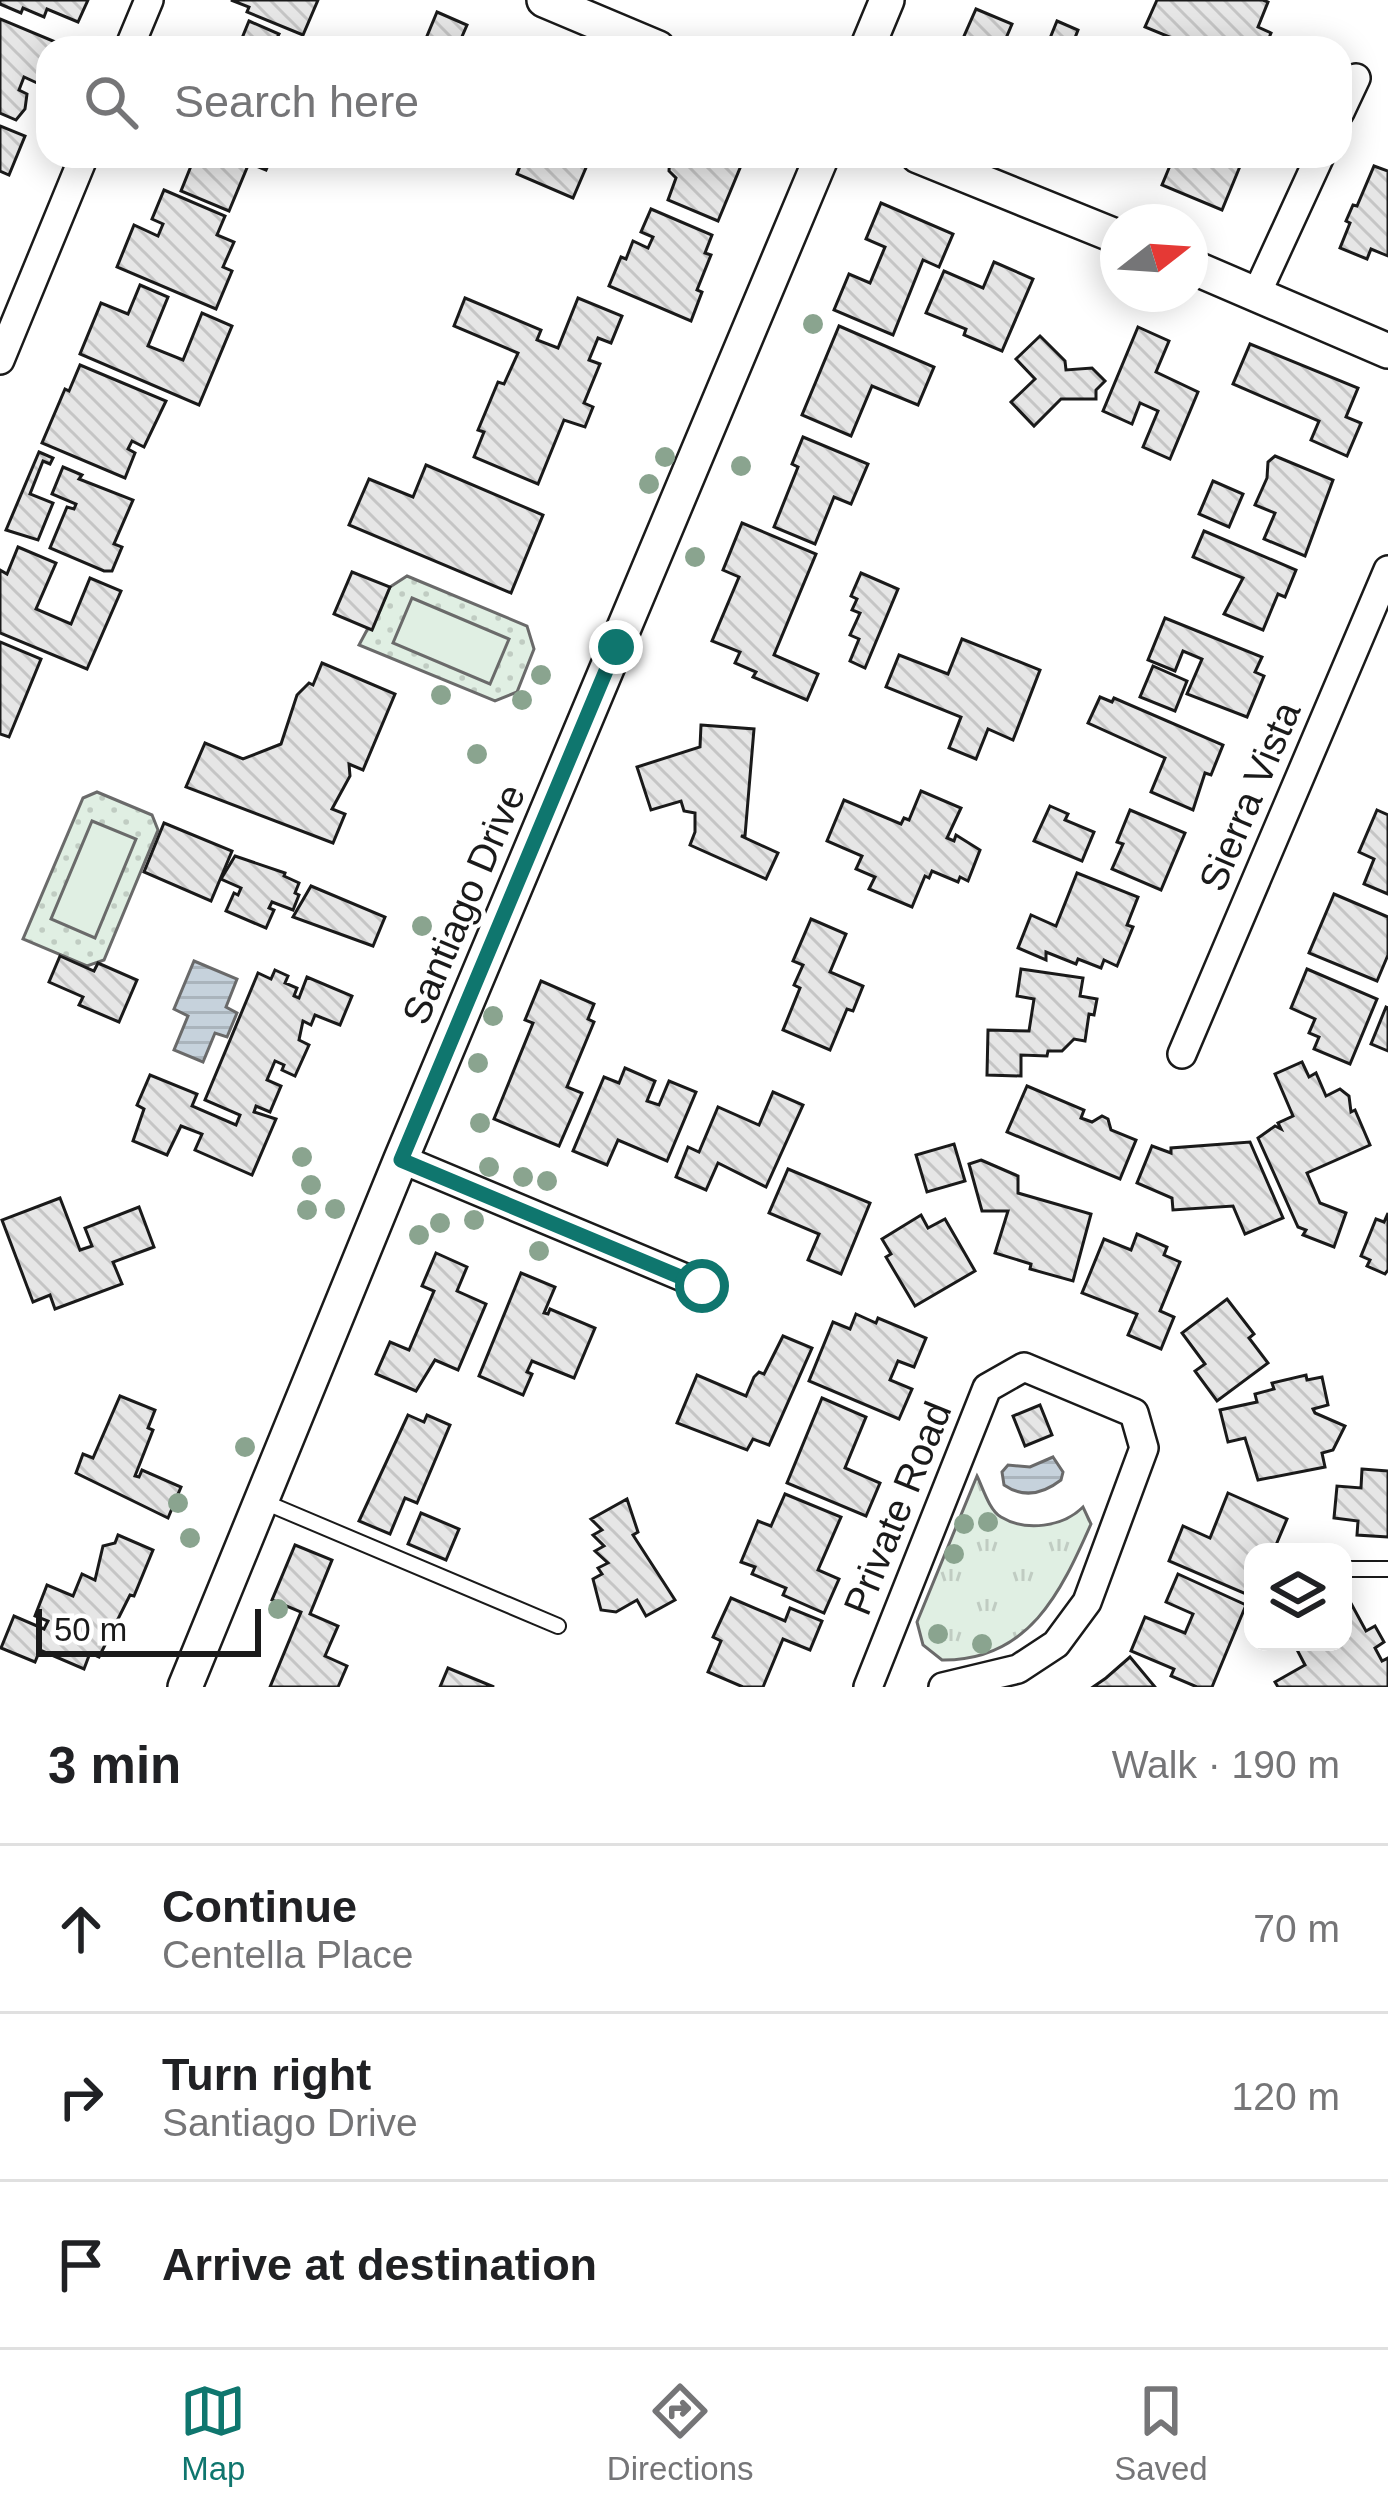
<!DOCTYPE html>
<meta charset="utf-8">
<style>
:root{--surface:#fff;--page:#f6f6f6;--text:#202124;--muted:#757577;--line:#e0e0e0;--accent:#0f766e}
body{margin:0;font-family:Helvetica,sans-serif;background:var(--page);color:var(--text)}
.controls{position:absolute;right:36px;bottom:36px;display:grid;overflow:hidden;border-radius:24px;box-shadow:0 6px 30px #0003}
.controls button{width:108px;height:108px;display:grid;place-items:center;padding:0;border:0;border-bottom:3px solid var(--line);background:var(--surface);color:var(--text);font:60px sans-serif}
.compass{position:absolute;left:1100px;top:204px;width:108px;height:108px;border-radius:50%;background:var(--surface);box-shadow:0 6px 30px #0003;rotate:73deg}
.scale{position:absolute;left:36px;bottom:30px;width:225px;box-sizing:border-box;padding-left:12px;border:6px solid #1a1a1a;border-top:0;font-size:33px;line-height:42px;white-space:nowrap;color:#1a1a1a;-webkit-text-stroke:9px #fff;paint-order:stroke}
.stop{position:absolute;width:36px;height:36px;margin:-27px;border:9px solid #0f766e;border-radius:50%;background:#fff}
.stop.end{background:#0f766e;border-color:#fff;box-shadow:0 3px 12px #0008}
.list{margin:0;padding:0;list-style:none}
h2{display:flex;justify-content:space-between;align-items:center;height:156px;margin:0;padding:0 48px;font-size:51px}
h2 small{font-size:39px;font-weight:400;color:var(--muted)}
.list li{display:grid;grid-template-columns:78px 1fr auto;gap:36px;align-items:center;box-sizing:border-box;height:168px;padding:0 48px;border-top:3px solid var(--line)}
.list b{display:block;font-size:45px;white-space:nowrap}
.list p{margin:0;font-size:39px;white-space:nowrap;color:var(--muted)}
.list em{font-size:39px;font-style:normal;color:var(--muted)}
.icon{flex:none;width:66px;height:66px;fill:none;stroke:currentColor;stroke-width:2;stroke-linecap:round;stroke-linejoin:round}
.map{position:relative;flex:none;width:1388px;height:1687px;overflow:hidden}
.search{position:absolute;background:var(--surface);box-shadow:0 6px 30px #0003;left:36px;right:36px;top:36px;height:132px;display:flex;align-items:center;gap:30px;box-sizing:border-box;padding:0 42px;border-radius:36px;color:var(--muted);font-size:45px}
.sheet{height:660px;background:var(--surface)}
nav{display:flex;justify-content:space-around;align-items:center;box-sizing:border-box;height:168px;border-top:3px solid var(--line);background:var(--surface);font-size:33px;color:var(--muted)}
nav a{display:grid;justify-items:center;gap:6px}
nav .on{color:var(--accent)}
.map>svg:first-child{display:block}
</style>
<div class="map">
<svg width="1388" height="1687" viewBox="0 0 1388 1687">
<defs>
<pattern id="grass-tufts" width="24" height="20" patternUnits="userSpaceOnUse" patternTransform="scale(3)"><rect width="24" height="20" fill="#e0efe3"/><path d="M3 7l-1-3M5 7V3M7 7l1-3M15 17l-1-3M17 17v-4M19 17l1-3" fill="none" stroke="#c0ccc2"/></pattern>
<pattern id="park-dots" width="8" height="8" patternUnits="userSpaceOnUse" patternTransform="scale(3)"><rect width="8" height="8" fill="#e0efe3"/><path d="M2 2h.1M6 6h.1" fill="none" stroke="#c0ccc2" stroke-width="1.8" stroke-linecap="round"/></pattern>
<pattern id="water-rules" width="6" height="5" patternUnits="userSpaceOnUse" patternTransform="scale(3)"><rect width="6" height="5" fill="#c6d2dc"/><path d="M0 2.5h6" fill="none" stroke="#aab4bc"/></pattern>
<pattern id="building-back-hatch" width="6" height="6" patternUnits="userSpaceOnUse" patternTransform="scale(3)"><rect width="6" height="6" fill="#e6e6e6"/><path d="M-1 5l2 2M0 0l6 6M5-1l2 2" fill="none" stroke="#c5c5c5"/></pattern>
</defs>
<rect width="100%" height="100%" fill="#fff"/>
<path fill="url(#grass-tufts)" stroke="#6a6a6a" stroke-width="3" d="M977 1476C983 1488 989 1510 1001 1517 1026 1532 1063 1527 1083 1507L1091 1524C1061 1592 1029 1661 942 1660L923 1645 917 1622Z"/>
<g fill="url(#park-dots)" stroke="#6a6a6a" stroke-width="3">
<polygon points="407,576 527,626 534,649 517,692 495,701 359,645 390,587"/>
<polygon points="97,792 152,815 158,830 104,960 87,966 23,939 83,798"/>
</g>
<g fill="#e0efe3" stroke="#6a6a6a" stroke-width="3">
<polygon points="412,598 509,639 490,684 393,643"/>
<polygon points="92,821 136,839 95,938 51,919"/>
</g>
<g fill="url(#water-rules)" stroke="#6a6a6a" stroke-width="3">
<polygon points="194,961 237,979 226,1007 237,1013 227,1037 215,1033 203,1062 174,1050 188,1016 174,1009"/>
<path d="M1053 1457 1063 1472 1061 1480C1043 1494 1023 1498 1004 1485L1002 1472 1008 1465 1030 1467Z"/>
</g>
<g fill="url(#building-back-hatch)" stroke="#1a1a1a" stroke-width="3">
<polygon points="0,0 88,0 78,22 47,9 44,17 23,8 21,13 0,4"/>
<polygon points="231,0 318,0 303,35 247,12 249,7"/>
<polygon points="1157,0 1263,0 1268,2 1258,27 1271,33 1265,48 1196,48 1145,27"/>
<polygon points="976,9 1012,24 1004,43 1015,48 964,48 961,43"/>
<polygon points="437,12 467,25 457,48 422,48"/>
<polygon points="0,19 65,46 48,48 48,88 24,77 19,90 27,94 25,109 16,120 0,113"/>
<polygon points="249,21 279,34 272,48 238,48"/>
<polygon points="1057,21 1078,30 1071,48 1046,48"/>
<polygon points="0,126 25,136 9,175 0,171"/>
<polygon points="186,156 272,156 266,170 249,163 229,211 181,191 191,166 183,162"/>
<polygon points="524,156 591,156 573,198 517,174"/>
<polygon points="670,156 745,156 718,221 668,200 676,178 669,171"/>
<polygon points="1174,156 1243,159 1222,210 1162,185"/>
<polygon points="1374,166 1388,171 1388,256 1371,249 1367,259 1340,248 1350,223 1346,221 1353,205 1357,206"/>
<polygon points="164,190 225,216 217,235 234,242 223,267 232,271 216,309 117,267 134,225 158,236 163,224 152,219"/>
<polygon points="881,203 953,234 939,267 923,260 893,335 834,310 849,274 870,283 885,247 866,239"/>
<polygon points="651,209 712,235 705,253 711,255 697,290 702,292 691,321 609,286 621,257 626,259 633,241 648,248 653,237 641,232"/>
<polygon points="994,262 1033,279 1002,351 964,335 966,329 926,313 944,271 983,288"/>
<polygon points="140,285 168,297 148,346 183,360 202,313 232,326 199,405 80,354 101,303 128,314"/>
<polygon points="465,298 541,330 537,340 558,348 578,298 622,316 611,343 598,338 589,360 600,364 584,403 593,407 585,427 564,420 538,484 474,457 484,432 478,430 498,382 504,384 518,353 454,326"/>
<polygon points="839,326 934,367 918,405 872,386 851,436 802,415"/>
<polygon points="1138,327 1169,341 1156,372 1198,392 1170,459 1143,447 1158,411 1140,403 1132,424 1103,411"/>
<polygon points="1040,336 1065,361 1066,370 1092,368 1105,381 1096,390 1096,399 1061,399 1034,426 1011,402 1035,379 1016,359"/>
<polygon points="1250,344 1358,388 1346,417 1361,423 1347,456 1311,440 1319,421 1233,384"/>
<polygon points="80,365 166,401 144,447 132,441 128,449 135,453 125,478 42,443 65,389 69,391"/>
<polygon points="803,437 868,464 851,504 834,497 815,544 774,527 798,467 792,464"/>
<polygon points="39,452 53,458 50,464 43,461 30,494 53,503 38,540 6,530"/>
<polygon points="1275,456 1333,480 1305,556 1264,539 1275,513 1255,505 1267,478 1268,462"/>
<polygon points="426,465 543,515 511,593 349,525 369,479 413,497"/>
<polygon points="63,467 82,475 79,479 133,500 114,544 122,547 112,571 104,571 50,548 67,507 74,509 76,504 52,494"/>
<polygon points="1213,481 1243,494 1229,527 1199,514"/>
<polygon points="742,523 816,554 774,655 818,674 807,700 753,677 756,672 735,663 740,652 712,641 739,577 723,570"/>
<polygon points="1204,531 1296,570 1285,597 1278,594 1263,630 1224,614 1243,578 1193,557"/>
<polygon points="18,547 56,563 36,609 71,624 90,578 121,591 87,669 0,633 0,570 7,574"/>
<polygon points="352,572 390,587 372,630 334,614"/>
<polygon points="861,573 898,589 865,668 850,661 859,639 850,635 860,613 852,610 857,599 851,596"/>
<polygon points="1165,618 1262,657 1255,672 1264,676 1247,717 1187,694 1202,659 1183,651 1175,671 1148,660"/>
<polygon points="962,639 1040,670 1013,740 988,729 976,759 949,748 961,717 886,687 899,655 948,674"/>
<polygon points="0,642 41,659 9,737 0,734"/>
<polygon points="322,663 395,694 363,770 349,764 350,776 332,809 345,814 333,843 186,787 205,743 243,759 281,744 297,695 309,683 313,685"/>
<polygon points="1153,666 1187,681 1175,711 1140,697"/>
<polygon points="1100,697 1112,702 1114,698 1223,745 1211,775 1205,773 1193,810 1151,792 1165,758 1088,723"/>
<polygon points="701,725 754,729 745,836 741,836 778,853 766,879 690,845 695,832 695,813 684,811 681,801 651,810 637,767 700,747"/>
<polygon points="921,791 961,808 947,838 954,841 956,835 980,850 968,881 960,877 958,882 932,871 929,878 925,876 912,907 869,889 875,877 856,869 862,856 827,841 844,800 901,824 904,818 909,820"/>
<polygon points="1050,806 1068,814 1065,820 1094,832 1082,861 1034,841"/>
<polygon points="1130,810 1185,833 1161,890 1112,869 1123,844 1117,842"/>
<polygon points="1377,810 1388,815 1388,894 1364,884 1374,859 1359,852"/>
<polygon points="164,823 232,851 211,901 144,872"/>
<polygon points="235,856 285,873 284,876 299,883 295,893 299,895 293,910 272,902 269,908 274,910 266,928 226,911 234,893 238,895 241,888 221,879"/>
<polygon points="1077,873 1138,897 1127,925 1133,927 1117,966 1104,960 1101,968 1078,959 1076,964 1046,952 1046,960 1018,948 1031,915 1056,926"/>
<polygon points="311,886 385,917 373,946 293,917"/>
<polygon points="1334,894 1388,917 1388,955 1377,981 1309,953"/>
<polygon points="811,919 846,934 830,972 863,986 853,1011 847,1009 830,1050 783,1030 800,988 794,985 803,965 793,961"/>
<polygon points="60,956 94,971 98,963 137,980 119,1022 79,1005 83,997 49,982"/>
<polygon points="1021,969 1083,978 1080,996 1097,999 1094,1015 1089,1014 1085,1041 1074,1039 1062,1051 1048,1051 1047,1056 1021,1055 1021,1076 987,1075 988,1030 1029,1031 1034,999 1017,996"/>
<polygon points="1307,969 1377,999 1350,1064 1314,1049 1319,1037 1309,1033 1315,1019 1291,1008"/>
<polygon points="275,970 288,976 285,983 297,988 294,996 299,998 307,977 352,996 340,1025 315,1015 311,1025 303,1021 299,1040 309,1045 295,1076 282,1070 284,1065 275,1061 267,1080 281,1086 270,1112 256,1106 254,1112 276,1119 252,1175 195,1150 202,1134 181,1126 167,1155 133,1141 144,1109 137,1105 150,1075 197,1094 192,1106 236,1125 240,1115 205,1100 258,973 271,979"/>
<polygon points="541,981 594,1004 588,1019 594,1022 567,1087 582,1093 559,1146 494,1119 533,1023 525,1020"/>
<polygon points="1386,1007 1388,1008 1388,1051 1371,1044"/>
<polygon points="1302,1062 1309,1077 1316,1073 1326,1096 1340,1089 1349,1096 1351,1112 1355,1110 1370,1145 1307,1173 1320,1203 1346,1213 1334,1247 1303,1235 1306,1230 1298,1227 1258,1138 1275,1126 1281,1129 1278,1123 1293,1116 1275,1074"/>
<polygon points="625,1068 655,1081 647,1101 659,1105 669,1081 696,1092 667,1161 618,1140 607,1165 573,1151 604,1077 619,1083"/>
<polygon points="1027,1086 1084,1110 1081,1118 1092,1122 1102,1116 1108,1119 1111,1130 1136,1140 1120,1179 1007,1132"/>
<polygon points="773,1092 803,1105 766,1187 718,1163 706,1190 676,1177 688,1147 699,1152 718,1107 759,1125"/>
<polygon points="1250,1142 1283,1218 1245,1234 1233,1206 1173,1210 1172,1198 1137,1183 1152,1146 1171,1153 1171,1148"/>
<polygon points="954,1144 965,1181 927,1192 916,1155"/>
<polygon points="981,1160 1018,1176 1018,1193 1091,1214 1073,1281 1030,1269 1031,1264 995,1253 1008,1211 982,1211 969,1164"/>
<polygon points="788,1169 870,1203 841,1274 808,1260 819,1234 769,1213"/>
<polygon points="60,1198 80,1250 92,1246 85,1228 139,1207 154,1247 113,1262 122,1284 55,1309 50,1295 33,1302 2,1220"/>
<polygon points="1388,1213 1388,1270 1385,1274 1367,1266 1370,1260 1361,1256 1376,1219 1384,1222"/>
<polygon points="921,1215 928,1228 945,1219 975,1271 915,1306 886,1257 891,1254 882,1239"/>
<polygon points="1137,1234 1167,1247 1164,1255 1180,1262 1160,1311 1174,1317 1161,1349 1128,1335 1137,1314 1082,1293 1104,1239 1131,1250"/>
<polygon points="436,1253 467,1267 457,1291 486,1304 458,1370 435,1360 416,1391 376,1374 390,1342 409,1350 434,1291 422,1286"/>
<polygon points="521,1273 555,1287 544,1313 548,1314 550,1309 595,1328 574,1378 532,1361 527,1372 532,1374 523,1395 479,1376"/>
<polygon points="1227,1299 1254,1334 1249,1338 1268,1363 1217,1401 1195,1371 1205,1364 1182,1333"/>
<polygon points="856,1314 876,1323 878,1318 926,1338 914,1367 898,1361 890,1380 912,1389 899,1419 809,1381 833,1322 850,1329"/>
<polygon points="783,1336 812,1348 769,1445 753,1439 747,1450 677,1423 697,1375 746,1396 754,1377 759,1372 764,1374"/>
<polygon points="1306,1375 1307,1380 1322,1377 1328,1405 1313,1409 1315,1413 1345,1426 1333,1450 1322,1453 1325,1467 1258,1480 1245,1438 1228,1442 1220,1410 1257,1402 1255,1394 1274,1389 1272,1383"/>
<polygon points="120,1396 155,1410 148,1428 153,1430 135,1476 139,1477 142,1470 181,1487 168,1518 76,1473 83,1454 93,1458"/>
<polygon points="822,1398 866,1417 845,1468 880,1483 866,1516 787,1483"/>
<polygon points="1040,1405 1052,1435 1025,1446 1013,1416"/>
<polygon points="408,1415 424,1422 427,1415 450,1425 417,1503 405,1498 390,1534 359,1521"/>
<polygon points="1362,1469 1388,1471 1388,1537 1357,1535 1358,1521 1334,1518 1337,1486 1361,1488"/>
<polygon points="1228,1493 1287,1519 1273,1552 1253,1552 1253,1597 1169,1561 1183,1526 1210,1538"/>
<polygon points="785,1494 841,1517 818,1570 839,1579 824,1613 783,1595 786,1588 752,1574 755,1567 741,1562 758,1521 771,1526"/>
<polygon points="627,1499 638,1532 633,1535 675,1600 646,1616 637,1600 616,1612 601,1610 593,1579 602,1574 598,1568 608,1563 595,1551 604,1546 593,1535 602,1530 591,1519"/>
<polygon points="421,1513 459,1529 446,1560 408,1544"/>
<polygon points="118,1535 153,1550 134,1596 130,1595 99,1657 90,1653 84,1669 40,1650 35,1662 1,1648 14,1616 44,1629 48,1621 35,1616 47,1585 73,1596 82,1574 95,1580 103,1546 115,1543"/>
<polygon points="295,1545 332,1560 310,1614 338,1626 325,1656 347,1666 338,1687 270,1687 301,1612 272,1600"/>
<polygon points="1178,1574 1246,1605 1212,1687 1197,1687 1171,1676 1174,1669 1131,1651 1145,1617 1185,1633 1193,1614 1166,1602"/>
<polygon points="1347,1596 1366,1631 1375,1626 1384,1642 1375,1648 1382,1661 1388,1658 1388,1687 1278,1687 1275,1682 1305,1665 1293,1642 1343,1642 1343,1598"/>
<polygon points="731,1598 785,1621 790,1608 822,1621 810,1650 783,1639 763,1687 743,1687 708,1672 721,1641 713,1637"/>
<polygon points="1130,1657 1155,1687 1093,1687 1106,1678"/>
<polygon points="448,1668 494,1687 440,1687"/>
</g>
<g fill="none" stroke-linecap="round" stroke-linejoin="round">
<defs>
<g id="service">
<polyline points="262,1501 558,1626"/>
<polyline points="1343,1569 1388,1569"/>
</g>
<g id="minor">
<polyline points="129,48 149,0"/>
<polyline points="1340,112 1356,78"/>
<polyline points="1257,293 1320,156"/>
<polyline points="0,360 84,156"/>
<polyline points="1182,1054 1388,570"/>
<polyline points="401,1159 702,1285"/>
<polyline points="868,1687 987,1388 1024,1367 1134,1413 1144,1448 1087,1602 1056,1644 1018,1669 943,1687"/>
</g>
<g id="tertiary">
<polyline points="544,0 658,48"/>
<polyline points="867,48 887,0"/>
<polyline points="918,156 1118,237"/>
<polyline points="1190,266 1388,351"/>
<polyline points="185,1687 401,1159 822,156"/>
</g>
</defs>
<use href="#service" stroke="#1a1a1a" stroke-width="18"/>
<use href="#minor" stroke="#1a1a1a" stroke-width="32"/>
<use href="#tertiary" stroke="#1a1a1a" stroke-width="38"/>
<use href="#service" stroke="#fff" stroke-width="14"/>
<use href="#minor" stroke="#fff" stroke-width="27"/>
<use href="#tertiary" stroke="#fff" stroke-width="33"/>
</g>
<g fill="#8aa48f">
<circle cx="813" cy="324" r="10"/>
<circle cx="665" cy="457" r="10"/>
<circle cx="741" cy="466" r="10"/>
<circle cx="649" cy="484" r="10"/>
<circle cx="695" cy="557" r="10"/>
<circle cx="541" cy="675" r="10"/>
<circle cx="441" cy="695" r="10"/>
<circle cx="522" cy="700" r="10"/>
<circle cx="477" cy="754" r="10"/>
<circle cx="422" cy="926" r="10"/>
<circle cx="455" cy="941" r="10"/>
<circle cx="493" cy="1016" r="10"/>
<circle cx="478" cy="1063" r="10"/>
<circle cx="480" cy="1123" r="10"/>
<circle cx="302" cy="1157" r="10"/>
<circle cx="489" cy="1167" r="10"/>
<circle cx="523" cy="1177" r="10"/>
<circle cx="547" cy="1181" r="10"/>
<circle cx="311" cy="1185" r="10"/>
<circle cx="335" cy="1209" r="10"/>
<circle cx="307" cy="1210" r="10"/>
<circle cx="474" cy="1220" r="10"/>
<circle cx="440" cy="1223" r="10"/>
<circle cx="419" cy="1235" r="10"/>
<circle cx="539" cy="1251" r="10"/>
<circle cx="245" cy="1447" r="10"/>
<circle cx="178" cy="1503" r="10"/>
<circle cx="988" cy="1522" r="10"/>
<circle cx="964" cy="1524" r="10"/>
<circle cx="190" cy="1538" r="10"/>
<circle cx="954" cy="1554" r="10"/>
<circle cx="278" cy="1609" r="10"/>
<circle cx="938" cy="1634" r="10"/>
<circle cx="982" cy="1644" r="10"/>
</g>
<g fill="none" stroke-linecap="round" stroke-linejoin="round">
<polyline stroke="#0f766e" stroke-width="15" points="616,647 401,1160 702,1286"/>
</g>
<g text-anchor="middle" stroke-width="9" stroke-linejoin="round" paint-order="stroke">
<g font-size="39" fill="#1a1a1a" stroke="#fff">
<text transform="translate(1249 796) rotate(-67)" y="14">Sierra Vista</text>
<text transform="translate(463 904) rotate(-67)" y="14">Santiago Drive</text>
<text transform="translate(897 1508) rotate(-68)" y="14">Private Road</text>
</g>
</g>
</svg>
<div class="controls">
<button><svg class="icon" aria-label="layers" viewBox="0 0 24 24"><path d="M12 4l9 5-9 5-9-5zM3 14l9 5 9-5"/></svg></button>
</div>
<svg class="compass" viewBox="-18 -18 36 36"><path d="M0-13l5 13h-10z" fill="#e53935"/><path d="M0 13l5-13h-10z" fill="#757577"/></svg>
<div class="scale">50 m</div>
<div class="stop" style="left:702px;top:1286px"></div>
<div class="stop end" style="left:616px;top:647px"></div>
<div class="search"><svg class="icon" aria-label="search" viewBox="0 0 24 24"><circle cx="10" cy="10" r="6"/><path d="M15 15l6 6"/></svg>Search here</div>
</div>
<section class="sheet">
<h2>3 min<small>Walk · 190 m</small></h2>
<ul class="list">
<li><svg class="icon" aria-label="ahead" viewBox="0 0 24 24"><path d="M12 20V5M6 11l6-6 6 6"/></svg><div><b>Continue</b><p>Centella Place</p></div><em>70 m</em></li>
<li><svg class="icon" aria-label="right" viewBox="0 0 24 24"><path d="M7 20v-9h11M14 6l5 5-5 5"/></svg><div><b>Turn right</b><p>Santiago Drive</p></div><em>120 m</em></li>
<li><svg class="icon" aria-label="arrive" viewBox="0 0 24 24"><path d="M6 21V4h12l-3 4 3 4H6"/></svg><div><b>Arrive at destination</b></div></li>
</ul>
</section>
<nav>
<a class="on"><svg class="icon" aria-label="map" viewBox="0 0 24 24"><path d="M3 6l6-2 6 2 6-2v14l-6 2-6-2-6 2zM9 4v14M15 6v14"/></svg>Map</a>
<a><svg class="icon" aria-label="directions" viewBox="0 0 24 24"><path d="M12 3l9 9-9 9-9-9zM9 14v-3h6M13 9l2 2-2 2"/></svg>Directions</a>
<a><svg class="icon" aria-label="saved" viewBox="0 0 24 24"><path d="M7 4h10v16l-5-4-5 4z"/></svg>Saved</a>
</nav>
